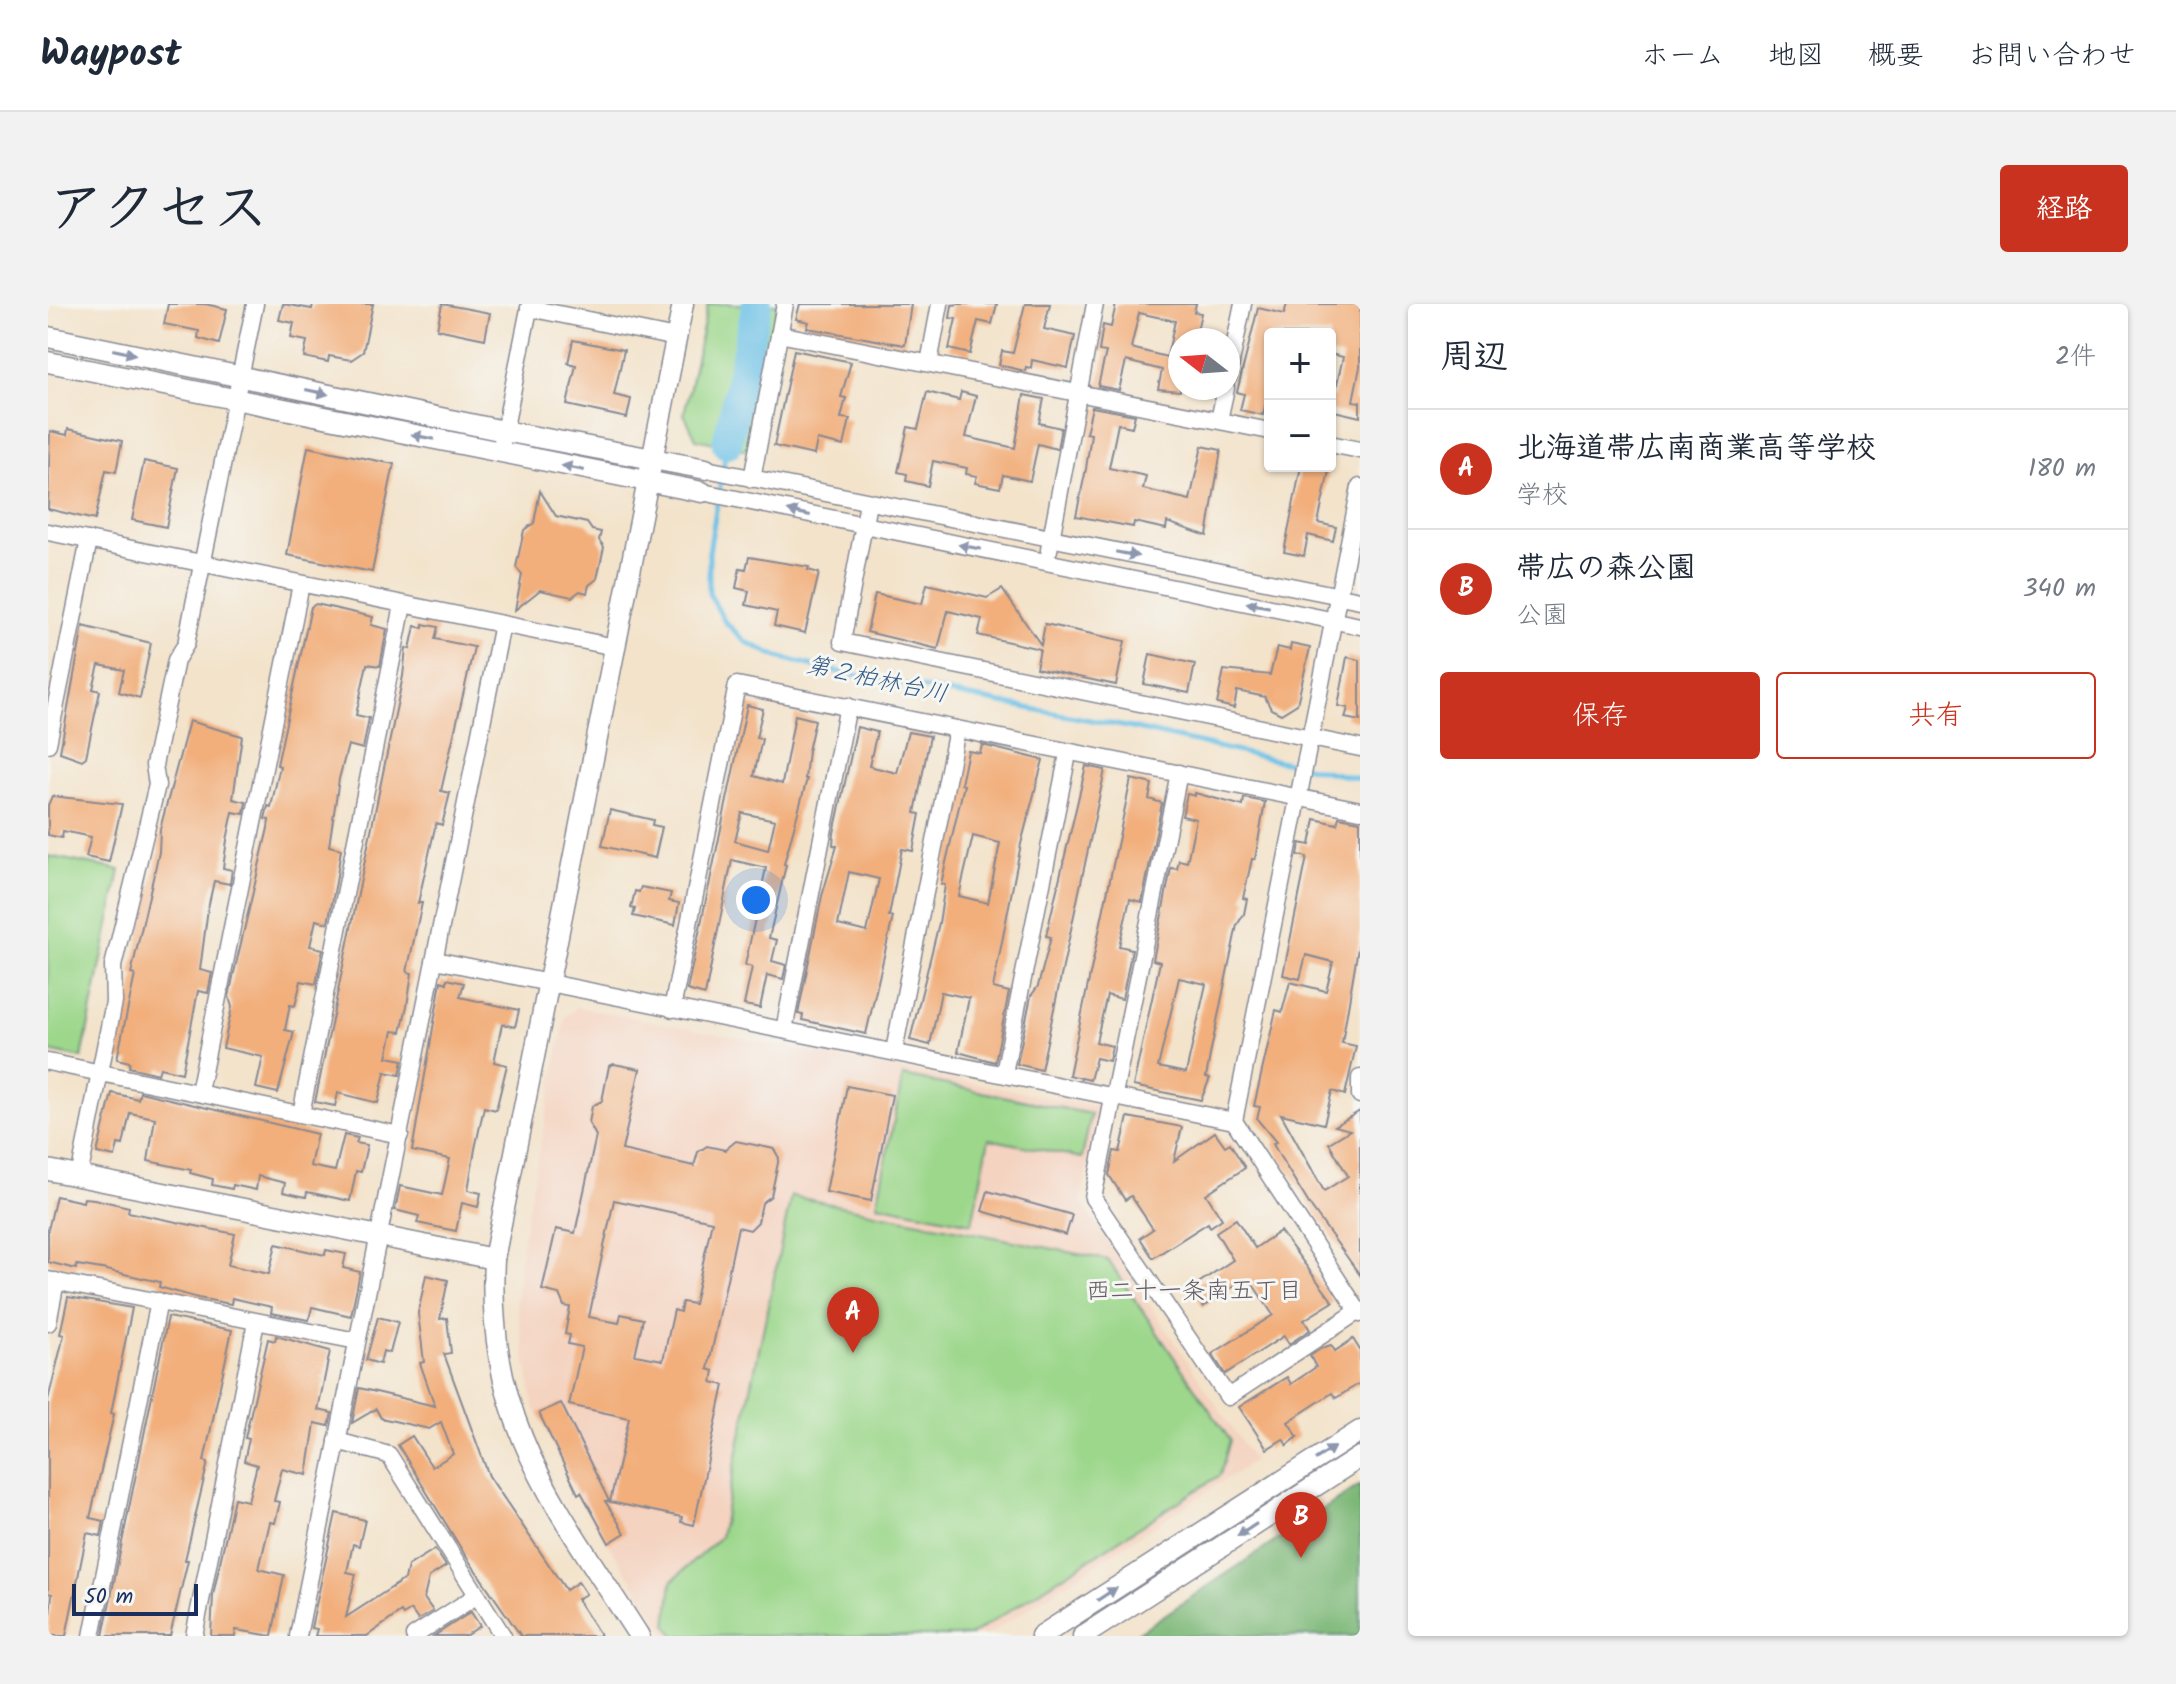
<!DOCTYPE html>
<html lang="ja">
<meta charset="utf-8">
<style>
:root{--surface:#fff;--page:#f2f2f3;--text:#1f2937;--muted:#747a83;--line:#e0e1e3;--accent:#c8321e}
body{margin:0;font-family:Kalam,"Klee One",sans-serif;background:var(--page);color:var(--text)}
.controls{position:absolute;right:24px;top:24px;display:grid;overflow:hidden;border-radius:8px;box-shadow:0 2px 6px #0004}
.controls button{width:72px;height:72px;display:grid;place-items:center;padding:0;border:0;border-bottom:2px solid var(--line);background:var(--surface);color:var(--text);font:40px sans-serif}
.compass{position:absolute;left:1120px;top:24px;width:72px;height:72px;border-radius:50%;background:var(--surface);box-shadow:0 2px 6px #0004;rotate:287deg}
.scale{position:absolute;left:24px;bottom:20px;width:126px;box-sizing:border-box;padding-left:8px;border:4px solid #1b2f5e;border-top:0;font-size:22px;line-height:28px;white-space:nowrap;color:#1b2f5e;-webkit-text-stroke:6px #f6f6f2;paint-order:stroke}
.you{position:absolute;left:708px;top:596px;width:28px;height:28px;margin:-20px;border:6px solid #fff;border-radius:50%;background:#1a73e8;box-shadow:0 0 0 12px #1a73e833}
.badge{display:grid;place-items:center;width:52px;height:52px;border-radius:50%;background:var(--accent);color:#fff;font-size:26px;font-weight:700}
.pin{position:absolute;translate:-50% -66px;filter:drop-shadow(0 2px 4px #0008)}
.pin::after{content:'';position:absolute;top:42px;width:28px;height:24px;background:inherit;clip-path:polygon(0 0,100% 0,50% 100%)}
.list{margin:0;padding:0;list-style:none}
h2{display:flex;justify-content:space-between;align-items:center;height:104px;margin:0;padding:0 32px;font-size:34px}
h2 small{font-size:26px;font-weight:400;color:var(--muted)}
.list li{display:grid;grid-template-columns:52px 1fr auto;gap:24px;align-items:center;box-sizing:border-box;height:120px;padding:0 32px;border-top:2px solid var(--line)}
.list b{display:block;font-size:30px;white-space:nowrap}
.list p{margin:0;font-size:26px;white-space:nowrap;color:var(--muted)}
.list em{font-size:26px;font-style:normal;color:var(--muted)}
.actions{display:flex;gap:16px;padding:24px 32px}
.actions a{flex:1;padding:18px 0;border:2px solid var(--accent);border-radius:8px;text-align:center;font-size:28px;color:var(--accent)}
.actions .main{background:var(--accent);color:#fff}
.map{position:relative;flex:none;width:1312px;height:1332px;overflow:hidden;border-radius:8px}
header{display:flex;align-items:center;gap:48px;box-sizing:border-box;height:112px;padding:0 40px;background:var(--surface);border-bottom:2px solid var(--line)}
header strong{font-size:38px}
nav{display:flex;gap:44px;margin-inline-start:auto;font-size:28px}
.intro{display:flex;align-items:center;justify-content:space-between;box-sizing:border-box;height:192px;padding:0 48px}
h1{margin:0;font-size:56px}
.button{padding:20px 36px;border-radius:8px;background:var(--accent);color:#fff;font-size:28px;font-weight:700}
main{display:flex;gap:48px;padding:0 48px}
aside{flex:1;background:var(--surface);border-radius:8px;box-shadow:0 2px 6px #0004}
.map>svg:first-child{display:block}
</style>
<header>
<strong>Waypost</strong>
<nav><a>ホーム</a><a>地図</a><a>概要</a><a>お問い合わせ</a></nav>
</header>
<div class="intro"><h1>アクセス</h1><a class="button">経路</a></div>
<main>
<div class="map">
<svg width="1312" height="1332" viewBox="0 0 1312 1332">
<rect width="100%" height="100%" fill="#f6f6f2"/>
<filter id="ink" filterUnits="userSpaceOnUse"><feTurbulence type="fractalNoise" baseFrequency=".0125" numOctaves="2"/><feDisplacementMap in="SourceGraphic" scale="16" xChannelSelector="R" yChannelSelector="G"/><feConvolveMatrix kernelMatrix="1 2 1 2 8 2 1 2 1" color-interpolation-filters="sRGB"/></filter>
<filter id="wash" filterUnits="userSpaceOnUse"><feTurbulence type="fractalNoise" baseFrequency=".006" numOctaves="4" result="noise"/><feDisplacementMap in="SourceGraphic" scale="32" xChannelSelector="R" yChannelSelector="G"/><feGaussianBlur stdDeviation="1.8" result="paint"/><feColorMatrix in="noise" values="0 0 0 0 0 0 0 0 0 0 0 0 0 0 0 0 0 1.4 0 .05"/><feComposite in="paint" operator="in"/></filter>
<g filter="url(#wash)">
<rect width="100%" height="100%" fill="#f3e3cb"/>
<polygon fill="#f4d3c0" points="529,703 1051,803 1033,898 1206,1157 938,1332 620,1332 528,1190 485,1100 468,997 475,931 517,713"/>
<g fill="#9cd78b" stroke="#5c8374" stroke-width="2">
<polygon points="660,0 730,0 699,146 648,135 636,110"/>
<polygon points="0,552 72,566 34,754 0,747"/>
<polygon points="855,772 1043,810 1034,854 941,835 924,919 829,900"/>
<polygon points="743,892 1060,956 1182,1136 1172,1171 922,1332 627,1332 619,1321 624,1277 672,1233"/>
</g>
<polygon fill="#7db877" stroke="#4c746a" stroke-width="2" points="1312,1181 1312,1332 1085,1332"/>
<g fill="none" stroke-linecap="round" stroke-linejoin="round">
<polyline stroke="#69c0e6" stroke-width="5" points="679,140 661,248 661,289 677,318 698,338 730,353 786,367 1079,423 1312,475"/>
<polyline stroke="#69c0e6" stroke-width="30" points="679,140 709,0"/>
</g>
<g id="blocks">
<g fill="#f2af7c" fill-rule="evenodd">
<polygon points="120,0 157,0 179,5 171,40 150,34 151,27 116,20"/>
<polygon points="235,0 264,5 265,0 325,0 315,48 303,56 281,52 280,58 256,53 259,37 243,34 246,19 231,16"/>
<polygon points="394,0 442,9 437,35 389,25"/>
<polygon points="752,0 863,0 857,41 759,24 761,18 748,15"/>
<polygon points="912,0 949,0 944,20 930,17 922,50 901,45 908,15 902,14 904,1"/>
<polygon points="977,0 1002,0 996,25 1027,32 1020,64 984,56 983,64 978,63 977,67 951,61 954,47 965,49"/>
<path d="M1068 0H1148L1146 8 1153 9 1147 36H1132V87L1110 85 1114 66 1078 57 1071 86 1050 82 1058 48 1051 47 1055 21 1063 23ZM1091 9 1127 17 1119 53 1083 44Z"/>
<polygon points="1239,0 1312,0 1312,63 1305,97 1312,98 1312,113 1282,106 1282,92 1286,93 1295,53 1282,50 1282,30 1222,30 1222,79 1215,111 1192,106 1196,90 1189,88 1210,4 1236,10"/>
<polygon points="525,36 576,46 566,91 583,95 579,114 519,101 528,61 520,59"/>
<polygon points="746,46 803,58 793,93 798,94 793,114 802,115 796,142 769,136 766,151 726,142"/>
<polygon points="879,88 911,96 913,88 928,92 918,133 967,144 976,91 996,95 991,119 1013,124 1009,145 990,140 982,177 955,171 952,184 927,179 929,172 918,170 919,164 885,157 880,182 858,177 859,170 850,168 860,123 870,125"/>
<polygon points="1044,103 1087,111 1084,123 1070,120 1061,164 1098,172 1095,185 1142,196 1154,142 1173,146 1159,232 1119,218 1118,225 1086,218 1085,223 1028,212 1038,165 1043,130 1038,129"/>
<polygon points="20,125 74,137 68,168 58,166 47,216 0,205 2,127 19,131"/>
<polygon points="260,143 346,160 324,268 239,251"/>
<polygon points="96,157 130,164 118,223 84,216"/>
<polygon points="1253,162 1282,162 1270,219 1288,223 1285,237 1260,231 1256,252 1236,248"/>
<polygon points="492,187 508,212 539,219 544,226 553,228 551,236 556,243 549,275 541,281 539,289 532,287 524,293 492,286 467,306 474,271 468,263 476,226 486,219"/>
<polygon points="701,253 761,263 760,266 771,269 757,329 726,322 729,308 698,301 701,287 688,284 692,264 698,265"/>
<polygon points="879,280 939,294 954,285 993,341 997,320 1077,337 1068,381 988,364 992,345 930,331 934,315 900,307 890,345 819,328 827,290 874,300"/>
<polygon points="268,300 325,313 323,321 339,325 332,362 319,360 308,411 321,414 315,445 300,441 291,475 281,542 293,545 288,578 280,619 268,616 262,642 275,645 268,680 253,677 247,702 242,701 237,726 246,728 230,789 208,784 215,753 175,744 184,703 181,693 185,673 220,524 221,516 217,515 220,502 223,503 232,462 229,461 263,303"/>
<polygon points="375,320 390,323 387,335 426,343 393,487 402,489 394,521 388,519 370,599 374,599 359,668 364,669 359,702 353,728 345,727 339,753 355,756 352,771 337,768 330,799 290,789 287,802 267,798 355,372 358,344 362,345 367,322 375,324"/>
<polygon points="35,322 103,339 92,394 71,388 76,366 51,361 45,385 52,387 38,453 34,456 12,448"/>
<polygon points="1243,340 1262,344 1249,400 1233,410 1223,405 1217,393 1189,387 1186,404 1169,400 1176,366 1222,371 1229,343 1242,346"/>
<polygon points="1102,350 1147,360 1141,389 1096,380"/>
<polygon points="1299,353 1312,356 1312,417 1297,414 1300,404 1290,402"/>
<path d="M699 401 715 405 708 434 714 435 706 472 734 480 747 411 767 416 760 447 757 475H759L736 560 738 561 721 634 729 636 724 657 738 661 735 675 719 671 712 704 696 701 704 663 697 661 718 564 684 556 657 691 639 686ZM694 509 727 516 720 546 687 537Z"/>
<polygon points="141,417 194,432 185,495 198,498 196,510 185,508 179,536 175,564 184,566 182,580 166,577 160,604 152,666 164,669 160,689 150,687 134,769 112,764 110,770 81,763 82,758 69,755 85,680 87,671 83,670 111,548 112,525"/>
<path d="M809 423 829 428 821 462 849 469 860 428 882 432 867 509 872 510 865 547 854 545 841 612 845 613 818 730 754 716 755 711 750 710 774 592 789 542 785 541 786 529ZM801 568 831 575 819 628 790 621Z"/>
<path d="M934 441 995 456 973 540 945 684 961 688 947 758 910 748 921 694 893 688 882 741 862 736 891 619 897 581 893 580 916 481 913 480 920 447 932 449ZM925 532 952 539 940 599 911 592Z"/>
<polygon points="1038,462 1057,466 993,766 969,760 983,692 990,682 1003,633 998,632"/>
<polygon points="1083,475 1104,480 1101,495 1114,499 1094,598 1082,595 1071,642 1084,645 1074,695 1059,691 1048,738 1064,742 1061,757 1048,754 1042,776 1021,771"/>
<path d="M1147 489 1195 502 1196 494 1217 498 1207 555H1204L1195 594 1199 595 1196 610 1189 621 1163 746 1158 773 1162 774 1153 796 1085 782 1112 658 1105 656 1123 564 1129 565 1131 556 1139 558 1148 515 1134 512 1139 490 1147 492ZM1131 674 1158 680 1138 769 1110 763Z"/>
<polygon points="4,492 74,500 61,558 38,553 43,533 15,527 14,534 0,531 0,501"/>
<polygon points="562,506 605,516 604,521 614,523 607,554 554,542"/>
<polygon points="1291,513 1312,517 1312,632 1294,739 1308,742 1297,791 1284,787 1276,820 1233,810 1276,887 1300,872 1281,839 1302,826 1287,822 1312,807 1312,971 1263,903 1231,851 1225,840 1228,838 1209,815 1212,803 1206,802 1228,706 1234,708 1242,678 1278,687 1285,658 1258,651 1252,675 1235,671 1259,553 1250,551 1252,539 1262,541 1267,515 1289,520"/>
<polygon points="593,583 623,589 621,597 631,599 627,621 585,612 587,605 583,604 587,587 591,588"/>
<polygon points="399,675 416,679 412,693 471,706 467,723 454,720 446,758 459,761 448,806 436,803 427,845 420,886 433,889 430,903 414,899 408,927 369,919 371,912 347,906 352,882 394,891 402,855 364,847 393,677 399,679"/>
<path d="M566 760 592 765 574 846 646 862 650 848 659 842 677 846 688 837 726 845 731 854 723 892 714 899 710 918 702 926 690 923 660 1065 666 1067 664 1078 676 1081 646 1221 633 1218 634 1213 562 1198 581 1114 521 1101 534 1043 520 1040 522 1031 517 1030 522 1003 516 1002 511 990 494 986 508 925 527 929 548 832 541 819 544 802 554 797 561 762ZM566 896 664 917 646 1000 634 998 632 1008 626 1006 615 1056 587 1051 595 1015 573 1010 571 1019 541 1013Z"/>
<polygon points="799,782 844,791 823,897 778,888"/>
<polygon points="92,788 269,830 262,862 287,867 296,831 310,834 308,839 319,841 313,868 308,867 302,897 259,888 258,893 235,888 237,879 210,872 208,886 185,881 184,885 164,881 165,875 142,869 143,866 100,857 107,814 82,809 75,841 70,840 67,853 49,849 64,789 90,795"/>
<polygon points="1080,813 1134,823 1126,857 1167,828 1177,842 1182,839 1197,864 1158,890 1174,915 1162,923 1160,919 1105,954 1092,934 1105,925 1083,892 1077,896 1061,871 1066,847 1072,848"/>
<polygon points="940,887 1024,911 1018,931 934,907"/>
<polygon points="8,892 35,898 36,894 46,895 81,903 80,908 187,930 180,961 221,970 228,940 277,951 278,946 298,950 295,964 312,968 303,1012 264,1003 261,1016 223,1009 224,1003 184,994 183,1000 150,994 111,983 112,978 54,965 29,961 28,965 0,958 0,926"/>
<polygon points="1188,915 1207,944 1232,927 1285,998 1256,1016 1262,1026 1241,1040 1236,1032 1177,1070 1164,1050 1225,1011 1204,979 1197,983 1194,977 1155,1003 1143,984 1185,956 1168,928"/>
<polygon points="378,971 400,976 392,1015 399,1014 403,1049 396,1050 441,1172 518,1286 530,1278 538,1290 529,1295 553,1332 473,1332 417,1251 350,1141 364,1132 384,1163 405,1150 393,1118 381,1125 333,1114 328,1105 304,1119 311,1084 387,1102 372,1059 376,1058 370,1009"/>
<polygon points="20,993 84,1004 63,1109 66,1110 42,1214 56,1217 53,1232 39,1229 18,1332 0,1332 4,1290 0,1289 0,1096 16,1031 12,1030"/>
<polygon points="120,1013 184,1026 156,1157 160,1158 137,1256 140,1256 122,1332 55,1332"/>
<polygon points="330,1013 350,1018 342,1049 335,1047 332,1060 318,1056"/>
<polygon points="228,1032 282,1047 270,1106 284,1109 281,1122 267,1119 259,1171 234,1165 226,1197 232,1198 227,1219 222,1218 211,1265 236,1271 224,1332 188,1326 187,1332 163,1332 165,1291 186,1194 200,1197 209,1161 196,1157 201,1135 197,1134 220,1035 227,1037"/>
<polygon points="1305,1035 1312,1046 1312,1079 1288,1094 1284,1089 1240,1118 1250,1133 1239,1141 1235,1135 1219,1145 1191,1103 1239,1073 1243,1080 1268,1063 1262,1052 1274,1044 1283,1041 1287,1047"/>
<polygon points="513,1099 561,1197 557,1197 577,1229 561,1239 533,1188 530,1190 491,1109"/>
<polygon points="288,1209 317,1216 311,1242 305,1240 299,1268 308,1270 298,1313 357,1275 360,1262 387,1245 398,1262 381,1273 376,1294 385,1307 370,1316 363,1306 355,1311 353,1308 319,1332 267,1332 269,1325 263,1324"/>
<polygon points="423,1308 432,1322 417,1332 386,1332"/>
</g>
</g>
</g>
<g filter="url(#ink)">
<use href="#blocks" fill-opacity="0" stroke="#878994" stroke-width="2"/>
<g fill="none" stroke-linecap="round" stroke-linejoin="round">
<defs>
<g id="minor">
<polyline points="481,4 628,34"/>
<polyline points="731,30 1222,127"/>
<polyline points="881,59 892,0"/>
<polyline points="1180,73 1195,0"/>
<polyline points="1171,116 1178,84"/>
<polyline points="1282,140 1312,146"/>
<polyline points="452,148 482,0"/>
<polyline points="658,165 1312,296"/>
<polyline points="704,175 737,0"/>
<polyline points="1312,183 1186,817 1312,1010"/>
<polyline points="654,188 1312,322"/>
<polyline points="820,199 794,338 1312,444"/>
<polyline points="0,228 567,343"/>
<polyline points="1001,246 1047,0"/>
<polyline points="0,440 41,236"/>
<polyline points="1131,469 1045,894 1180,1093 1312,1006"/>
<polyline points="387,656 1186,817"/>
<polyline points="624,705 689,381 1312,506"/>
<polyline points="736,726 800,402"/>
<polyline points="846,747 909,425"/>
<polyline points="0,758 352,831"/>
<polyline points="956,769 1020,450"/>
<polyline points="1312,774 1312,791"/>
<polyline points="151,788 253,280"/>
<polyline points="253,810 355,301"/>
<polyline points="31,873 66,698 65,662 109,481 106,461 128,356 138,340 207,0"/>
<polyline points="0,976 309,1037"/>
<polyline points="0,1019 8,977"/>
<polyline points="289,1137 341,1151 455,1332"/>
<polyline points="44,1332 111,997"/>
<polyline points="146,1332 208,1018"/>
<polyline points="250,1332 454,320"/>
<polyline points="366,1332 428,1292"/>
</g>
<g id="tertiary">
<polyline points="0,33 456,127 658,165"/>
<polyline points="0,58 654,188"/>
<polyline points="0,866 446,955"/>
<path d="M591 1332C507 1200 438 1120 446 955L635 0"/>
<polyline points="993,1332 1312,1127"/>
<polyline points="1035,1332 1312,1153"/>
</g>
</defs>
<use href="#minor" stroke="#878994" stroke-width="19"/>
<use href="#tertiary" stroke="#878994" stroke-width="23"/>
<use href="#minor" stroke="#fff" stroke-width="16"/>
<use href="#tertiary" stroke="#fff" stroke-width="20"/>
</g>
<defs><path id="oneway-solid" d="M-6-.8H1V-3.2L6.5 0L1 3.2V.8H-6Z" transform="scale(2)"/></defs>
<g fill="#8d97ae">
<use href="#oneway-solid" transform="translate(76 48) rotate(12)"/>
<use href="#oneway-solid" transform="translate(269 88) rotate(12)"/>
<use href="#oneway-solid" transform="translate(375 133) rotate(-169)"/>
<use href="#oneway-solid" transform="translate(525 164) rotate(-168)"/>
<use href="#oneway-solid" transform="translate(751 209) rotate(-168)"/>
<use href="#oneway-solid" transform="translate(922 243) rotate(-169)"/>
<use href="#oneway-solid" transform="translate(1079 250) rotate(11)"/>
<use href="#oneway-solid" transform="translate(1210 301) rotate(-169)"/>
<use href="#oneway-solid" transform="translate(1277 1149) rotate(-33)"/>
<use href="#oneway-solid" transform="translate(1199 1226) rotate(147)"/>
<use href="#oneway-solid" transform="translate(1059 1290) rotate(-33)"/>
</g>
</g>
<g text-anchor="middle" stroke-width="6" stroke-linejoin="round" paint-order="stroke">
<g font-size="24" font-style="italic" fill="#325a87" stroke="#f6f6f2">
<text transform="translate(829 375) rotate(12)" y="8">第２柏林台川</text>
</g>
<g font-size="24" fill="#665c68" stroke="#f6f6f2">
<text x="1146" y="994">西二十一条南五丁目</text>
</g>
</g>
</svg>
<div class="controls">
<button>+</button>
<button>−</button>
</div>
<svg class="compass" viewBox="-18 -18 36 36"><path d="M0-13l5 13h-10z" fill="#e53935"/><path d="M0 13l5-13h-10z" fill="#747a83"/></svg>
<div class="scale">50 m</div>
<div class="you"></div>
<div class="pin badge" style="left:805px;top:1049px">A</div>
<div class="pin badge" style="left:1253px;top:1254px">B</div>
</div>
<aside>
<h2>周辺<small>2件</small></h2>
<ul class="list">
<li><span class="badge">A</span><div><b>北海道帯広南商業高等学校</b><p>学校</p></div><em>180 m</em></li>
<li><span class="badge">B</span><div><b>帯広の森公園</b><p>公園</p></div><em>340 m</em></li>
</ul>
<div class="actions"><a class="main">保存</a><a>共有</a></div>
</aside>
</main>
